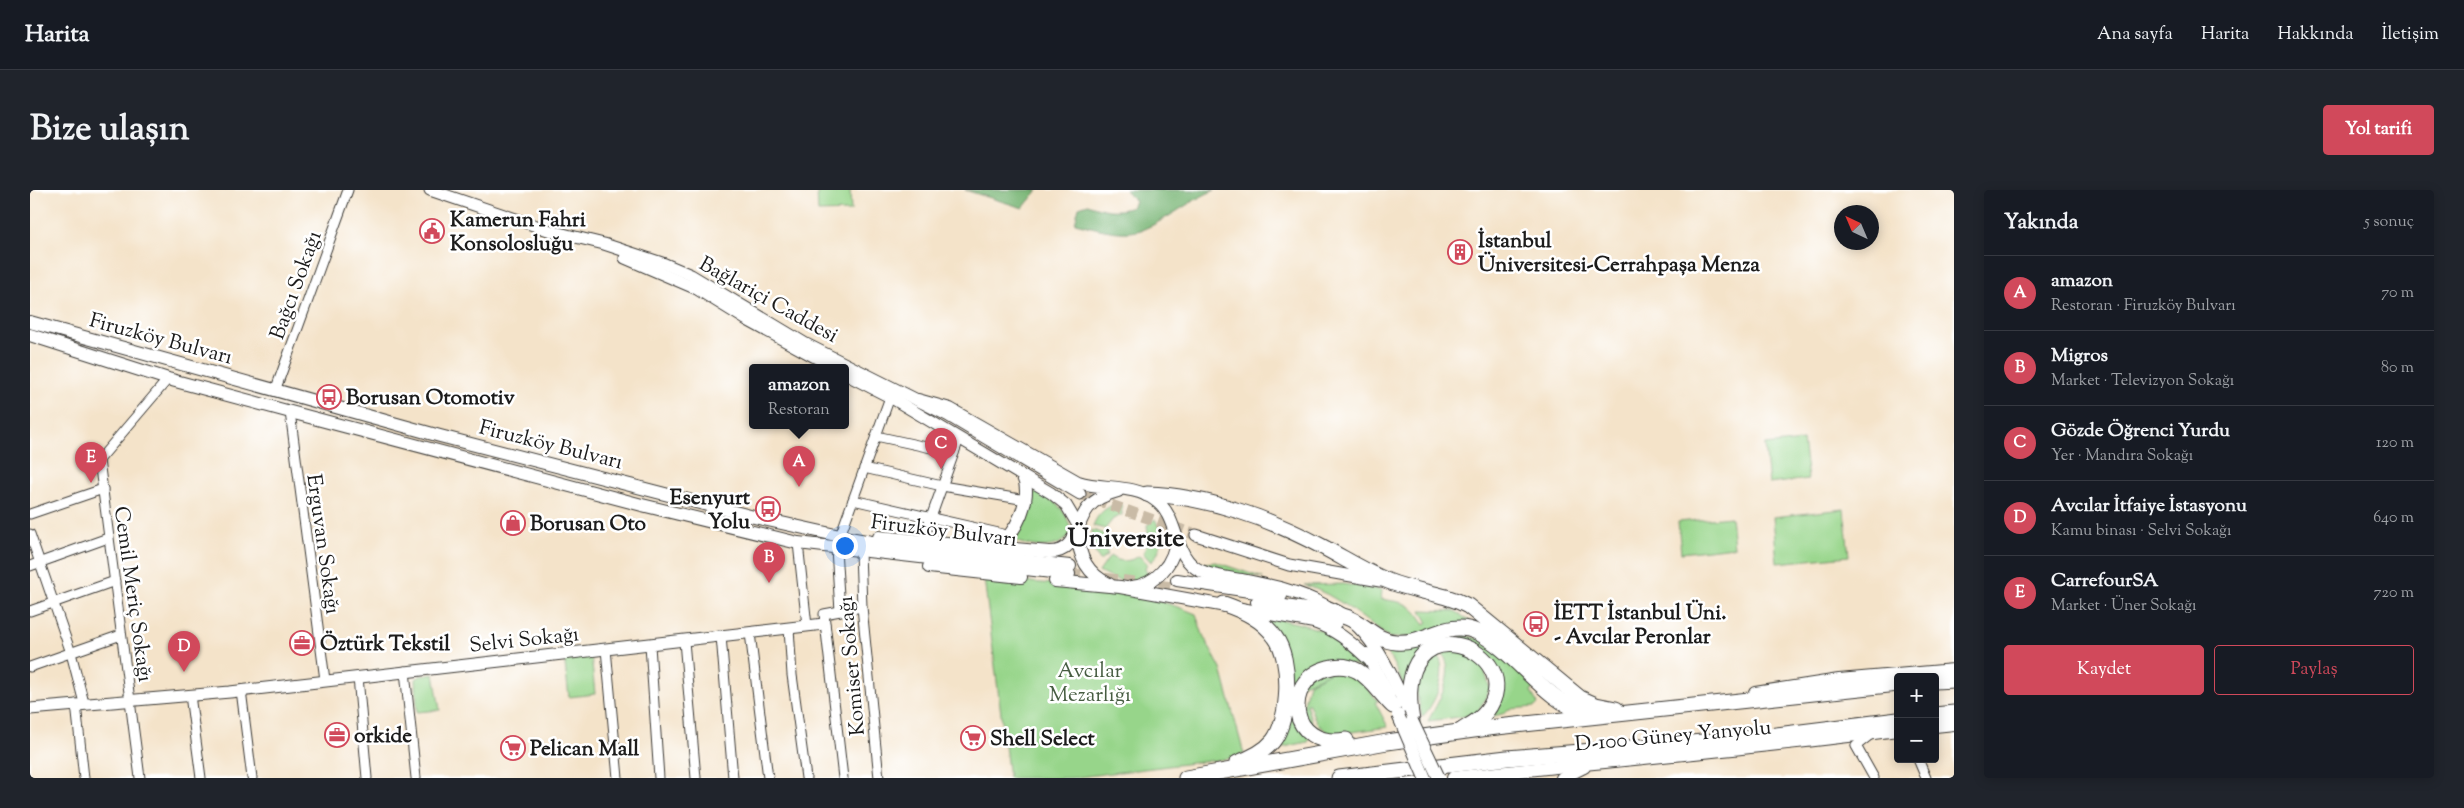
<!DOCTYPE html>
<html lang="tr">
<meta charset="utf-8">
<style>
:root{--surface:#171b24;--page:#20242c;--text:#f1f3f6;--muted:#9ea1a6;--line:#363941;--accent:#d1495b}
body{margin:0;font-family:"Sorts Mill Goudy",serif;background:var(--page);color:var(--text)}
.controls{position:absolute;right:15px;bottom:15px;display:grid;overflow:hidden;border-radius:5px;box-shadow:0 2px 12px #0003}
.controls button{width:45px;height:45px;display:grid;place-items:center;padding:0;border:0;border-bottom:1px solid var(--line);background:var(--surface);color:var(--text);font:25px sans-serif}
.compass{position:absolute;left:1804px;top:15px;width:45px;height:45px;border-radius:50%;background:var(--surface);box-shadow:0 2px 12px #0003;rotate:316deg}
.you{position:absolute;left:814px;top:355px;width:18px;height:18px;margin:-12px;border:4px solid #fff;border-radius:50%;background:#1a73e8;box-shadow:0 0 0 8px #1a73e833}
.badge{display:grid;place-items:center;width:32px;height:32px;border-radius:50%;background:var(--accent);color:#fff;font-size:16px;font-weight:700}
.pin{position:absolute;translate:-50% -41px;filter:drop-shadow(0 1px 2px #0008)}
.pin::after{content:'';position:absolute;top:26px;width:18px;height:15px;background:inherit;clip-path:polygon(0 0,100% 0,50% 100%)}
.popup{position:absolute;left:719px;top:174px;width:100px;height:65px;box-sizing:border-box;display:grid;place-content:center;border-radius:5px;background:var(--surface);filter:drop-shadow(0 1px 4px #0005);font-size:16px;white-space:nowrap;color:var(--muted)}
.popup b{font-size:19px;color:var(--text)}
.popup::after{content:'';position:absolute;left:50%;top:100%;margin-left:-10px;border:10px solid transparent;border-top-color:var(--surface)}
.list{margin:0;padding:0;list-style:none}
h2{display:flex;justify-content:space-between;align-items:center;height:65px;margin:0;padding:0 20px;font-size:21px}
h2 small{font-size:16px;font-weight:400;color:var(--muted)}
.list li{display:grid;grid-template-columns:32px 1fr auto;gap:15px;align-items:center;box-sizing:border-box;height:75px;padding:0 20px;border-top:1px solid var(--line)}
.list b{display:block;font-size:19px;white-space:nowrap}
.list p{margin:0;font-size:16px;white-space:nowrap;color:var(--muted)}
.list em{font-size:16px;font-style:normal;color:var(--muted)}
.actions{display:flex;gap:10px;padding:15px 20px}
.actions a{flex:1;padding:11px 0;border:1px solid var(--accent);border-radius:5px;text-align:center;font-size:18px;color:var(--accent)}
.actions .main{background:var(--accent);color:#fff}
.map{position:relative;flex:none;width:1924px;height:588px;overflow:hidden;border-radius:5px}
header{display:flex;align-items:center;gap:30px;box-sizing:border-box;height:70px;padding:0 25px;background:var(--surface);border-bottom:1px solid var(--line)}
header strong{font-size:24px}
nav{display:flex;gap:28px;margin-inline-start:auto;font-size:18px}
.intro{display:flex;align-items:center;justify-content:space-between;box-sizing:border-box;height:120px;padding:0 30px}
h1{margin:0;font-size:35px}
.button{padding:12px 22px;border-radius:5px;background:var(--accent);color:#fff;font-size:18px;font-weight:700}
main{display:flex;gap:30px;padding:0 30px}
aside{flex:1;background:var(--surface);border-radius:5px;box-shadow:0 2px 12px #0003}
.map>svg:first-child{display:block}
</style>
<header>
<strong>Harita</strong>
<nav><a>Ana sayfa</a><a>Harita</a><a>Hakkında</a><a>İletişim</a></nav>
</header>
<div class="intro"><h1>Bize ulaşın</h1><a class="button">Yol tarifi</a></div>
<main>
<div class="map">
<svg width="1924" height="588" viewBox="0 0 1924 588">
<rect width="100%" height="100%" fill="#fff"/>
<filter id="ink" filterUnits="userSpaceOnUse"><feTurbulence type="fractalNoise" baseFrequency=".02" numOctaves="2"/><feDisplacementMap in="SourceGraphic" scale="10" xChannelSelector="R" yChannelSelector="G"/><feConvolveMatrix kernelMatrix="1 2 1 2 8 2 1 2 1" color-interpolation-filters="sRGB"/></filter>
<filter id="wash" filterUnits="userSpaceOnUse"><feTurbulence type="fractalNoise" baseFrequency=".0096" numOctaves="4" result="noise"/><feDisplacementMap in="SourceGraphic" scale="20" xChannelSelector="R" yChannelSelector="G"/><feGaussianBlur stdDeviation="1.12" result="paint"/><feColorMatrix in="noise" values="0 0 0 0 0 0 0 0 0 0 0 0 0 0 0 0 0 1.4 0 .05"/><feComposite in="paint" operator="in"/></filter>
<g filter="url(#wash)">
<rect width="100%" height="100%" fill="#f4e3c9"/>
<g fill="#97d58a" stroke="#5a7853">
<polygon points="787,0 820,0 821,21 788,22"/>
<polygon points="1773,251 1778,289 1739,294 1735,255"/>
<path d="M1004 302C1023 307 1041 323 1040 344 1029 361 1003 358 985 351Z"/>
<path d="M1091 314 1092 325 1083 329 1075 339 1063 336C1067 324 1078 314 1091 314Z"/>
<polygon points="1814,319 1819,366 1747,373 1743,327"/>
<polygon points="1701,327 1704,357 1651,363 1648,332"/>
<path d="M1125 329C1133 342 1133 361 1121 372L1113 363 1119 351 1117 335Z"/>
<polygon points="1062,340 1073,343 1073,357 1078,364 1070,371 1062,357"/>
<path d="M1080 366C1090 373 1099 372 1109 366L1117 373 1115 379 1118 385C1102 396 1085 391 1069 382Z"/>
<polygon points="1186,372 1233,388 1187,382 1169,374"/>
<path d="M954 388C1024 395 1101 396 1166 424L1173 445 1191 479 1214 564 1203 568 1041 588H979Z"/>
<path d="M1313 394 1352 400 1351 409C1375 413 1382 412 1395 435L1398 433 1391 420 1425 421 1441 432 1386 446 1360 448C1332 429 1308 405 1274 395Z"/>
<path d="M1231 425C1280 437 1308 436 1337 481L1323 474 1266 497 1280 549 1278 552 1244 559 1259 504Z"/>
<polygon points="1420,442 1450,449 1505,496 1501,502 1508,514 1505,517 1479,519 1472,524 1459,527 1467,483 1411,451 1374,496 1360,467 1350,453"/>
<path d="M1425 459 1452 472 1460 499 1448 522 1437 526 1398 531C1408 512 1426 485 1413 464L1409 466C1417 485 1406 513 1392 527L1384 490 1402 465Z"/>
<polygon points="561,464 565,504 539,507 534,466"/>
<polygon points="1305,480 1329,489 1348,511 1345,512 1358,537 1300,545 1286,532 1279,514 1276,514 1282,533 1300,548 1290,546 1272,521 1279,493"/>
<polygon points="404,484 410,520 387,522 386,489 390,486"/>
</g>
<g fill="#79b676" stroke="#4a6949">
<polygon points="935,0 1008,0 993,18"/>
<path d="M1095 0H1185C1160 10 1139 29 1114 39 1093 47 1066 38 1045 33L1049 17 1058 14C1073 20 1086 23 1102 17L1105 11Z"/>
</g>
</g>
<g filter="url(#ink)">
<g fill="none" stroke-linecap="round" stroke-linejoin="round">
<polyline stroke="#c9bba6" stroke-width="11" stroke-dasharray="11 5.5" stroke-linecap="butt" points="1050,304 1166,345"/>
<polyline stroke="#c9bba6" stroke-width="12" stroke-dasharray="12 6" stroke-linecap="butt" points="1039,384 1146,398"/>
<defs>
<g id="street">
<polyline points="245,201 318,0"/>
<polyline points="260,222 295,490"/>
<polyline points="846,246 924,263"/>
<polyline points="834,278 912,296 996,310"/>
<polyline points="823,310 973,344"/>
<polyline points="0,324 73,299"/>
<polyline points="0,344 41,463 54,513"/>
<polyline points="810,346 860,207"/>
<polyline points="893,350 929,249"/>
<polyline points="768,353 777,436"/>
<polyline points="806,359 810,421"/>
<polyline points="830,362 832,417 849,588"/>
<polyline points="0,376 78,348"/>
<polyline points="0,421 85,391"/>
<polyline points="759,438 762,485 776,588"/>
<polyline points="720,443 738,588"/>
<polyline points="691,446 703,588"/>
<polyline points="654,451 666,588"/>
<polyline points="620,455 629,588"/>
<polyline points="576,459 588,588"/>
<polyline points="0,477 91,445"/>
<polyline points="375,481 386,588"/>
<polyline points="328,487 337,588"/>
<polyline points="211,500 222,588"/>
<polyline points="160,505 171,588"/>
<polyline points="46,514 54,588"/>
<polyline points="1840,545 1826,556 1844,588"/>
<polyline points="1888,569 1896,588"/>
<polyline points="110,588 69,270 138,189"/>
<polyline points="813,588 794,424 832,417"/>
</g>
<g id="secondary">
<polyline points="400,0 536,46"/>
<polyline points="529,43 574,54 635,74 661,85 776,154 917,225 1050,304"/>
<polyline points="595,68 667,99 717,130 805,178"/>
<polyline points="815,184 860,207 1021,303 1036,315 1049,337"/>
<polyline points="1166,345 1259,375 1350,391"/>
<polyline points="0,519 200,502 794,434"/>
</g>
<g id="primary">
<polyline points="0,132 410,246 724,327 819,348 881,359 1040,376"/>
<polyline points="0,145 138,189 253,220 612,315 768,353 1039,384"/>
<path d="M888 210 920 219 1048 292C1073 300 1104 294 1125 310 1150 327 1142 368 1171 381 1184 387 1199 388 1212 390 1243 396 1269 401 1296 416"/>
<path d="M1048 342C1048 365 1057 384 1079 394"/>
<path d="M849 347 1019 362C1046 363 1045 335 1058 318 1066 308 1076 304 1088 301"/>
<path d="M967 356C986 346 1003 306 993 287"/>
<polyline points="899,377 991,387"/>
<polyline points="1147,390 1251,406"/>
<path d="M1025 391 1090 397 1284 432C1308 440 1323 455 1341 471"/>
<path d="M1101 397C1126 395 1145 373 1146 348"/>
<polyline points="1227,412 1276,419 1306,432"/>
<path d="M1288 414C1340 426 1360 484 1381 527"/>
<polyline points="1337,464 1359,506"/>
<polyline points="1725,503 1809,490 1924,480"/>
<polyline points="1905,536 1924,534"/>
<path d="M1423 588C1571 571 1720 559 1868 540"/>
<polyline points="1532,588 1554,577"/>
</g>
<g id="highway">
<path d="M1117 304C1176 306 1239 328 1291 356 1314 368 1334 381 1358 391 1385 402 1412 402 1438 416L1550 508 1566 515 1586 519"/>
<path d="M1194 414C1214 421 1232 429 1245 447 1262 469 1260 529 1243 551 1234 562 1221 568 1207 573"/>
<path d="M1313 426C1333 431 1345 451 1366 452 1395 455 1418 428 1447 442 1488 463 1512 510 1560 525"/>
<polyline points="1905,491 1924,490"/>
<polyline points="1905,525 1924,523"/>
<path d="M1382 531C1360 404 1504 460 1456 522 1450 530 1440 535 1432 540"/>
<path d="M1316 550C1258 560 1251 490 1298 478 1308 475 1319 476 1328 481 1342 489 1351 505 1363 516"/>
<polyline points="1156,588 1357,552 1458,538 1868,494"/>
<polyline points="1309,588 1477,568 1722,548 1868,530"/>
</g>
</defs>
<use href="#street" stroke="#3c3a36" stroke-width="11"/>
<use href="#secondary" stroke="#3c3a36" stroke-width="13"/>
<use href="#primary" stroke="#3c3a36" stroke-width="14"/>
<use href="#highway" stroke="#3c3a36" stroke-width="17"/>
<use href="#street" stroke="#fff" stroke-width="9"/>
<use href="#secondary" stroke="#fff" stroke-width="11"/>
<use href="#primary" stroke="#fff" stroke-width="12"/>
<use href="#highway" stroke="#fff" stroke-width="15"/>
<defs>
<g id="primary-bridge">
<polyline points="1368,525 1395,588"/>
<polyline points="1382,531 1409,588"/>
</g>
</defs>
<use href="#primary-bridge" stroke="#3c3a36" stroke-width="14" stroke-linecap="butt"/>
<use href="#primary-bridge" stroke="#fff" stroke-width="12"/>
</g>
</g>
<defs>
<symbol id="civic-ring" viewBox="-11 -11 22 22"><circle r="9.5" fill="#fff" stroke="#d1495b" stroke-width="1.5"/><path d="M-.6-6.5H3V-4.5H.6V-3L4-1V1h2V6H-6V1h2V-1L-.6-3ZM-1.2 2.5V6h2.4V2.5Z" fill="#d1495b"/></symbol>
<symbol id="building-ring" viewBox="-11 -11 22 22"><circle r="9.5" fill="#fff" stroke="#d1495b" stroke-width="1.5"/><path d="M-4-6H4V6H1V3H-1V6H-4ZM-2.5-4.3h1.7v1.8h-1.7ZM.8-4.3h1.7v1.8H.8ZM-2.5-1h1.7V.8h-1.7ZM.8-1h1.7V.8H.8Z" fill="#d1495b"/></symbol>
<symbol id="bus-ring" viewBox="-11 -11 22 22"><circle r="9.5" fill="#fff" stroke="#d1495b" stroke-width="1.5"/><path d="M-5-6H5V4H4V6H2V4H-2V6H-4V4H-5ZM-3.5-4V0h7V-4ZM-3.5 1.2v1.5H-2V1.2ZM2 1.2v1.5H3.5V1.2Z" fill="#d1495b"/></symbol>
<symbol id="shop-ring" viewBox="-11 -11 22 22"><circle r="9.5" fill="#fff" stroke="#d1495b" stroke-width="1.5"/><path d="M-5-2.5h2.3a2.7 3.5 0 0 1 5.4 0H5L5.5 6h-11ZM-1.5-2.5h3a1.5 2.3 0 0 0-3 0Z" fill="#d1495b"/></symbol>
<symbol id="office-ring" viewBox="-11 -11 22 22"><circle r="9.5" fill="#fff" stroke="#d1495b" stroke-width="1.5"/><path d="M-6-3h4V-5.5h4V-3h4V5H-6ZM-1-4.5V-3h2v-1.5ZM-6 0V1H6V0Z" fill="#d1495b"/></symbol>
<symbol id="supermarket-ring" viewBox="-11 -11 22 22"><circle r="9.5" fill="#fff" stroke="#d1495b" stroke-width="1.5"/><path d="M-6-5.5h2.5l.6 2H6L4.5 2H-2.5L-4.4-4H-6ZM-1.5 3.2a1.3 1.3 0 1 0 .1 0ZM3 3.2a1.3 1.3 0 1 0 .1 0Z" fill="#d1495b"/></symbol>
</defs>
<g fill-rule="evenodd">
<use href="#civic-ring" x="388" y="27" width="28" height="28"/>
<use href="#building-ring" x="1416" y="48" width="28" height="28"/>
<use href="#bus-ring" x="285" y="193" width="28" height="28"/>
<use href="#bus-ring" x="724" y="305" width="28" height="28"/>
<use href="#shop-ring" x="469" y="319" width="28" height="28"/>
<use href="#bus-ring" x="1492" y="420" width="28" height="28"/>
<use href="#office-ring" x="258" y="439" width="28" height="28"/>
<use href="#office-ring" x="293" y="531" width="28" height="28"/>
<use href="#supermarket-ring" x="929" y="534" width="28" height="28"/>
<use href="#supermarket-ring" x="469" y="544" width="28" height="28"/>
</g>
<g text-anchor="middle" stroke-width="5" stroke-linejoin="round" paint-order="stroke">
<g font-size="21" font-weight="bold" fill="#1c1c1c" stroke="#fff" text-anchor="start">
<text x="420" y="36">Kamerun Fahri<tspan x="420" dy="24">Konsolosluğu</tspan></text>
<text x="1448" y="57">İstanbul<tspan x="1448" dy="24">Üniversitesi-Cerrahpaşa Menza</tspan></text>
<text x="316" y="214">Borusan Otomotiv</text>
<text x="720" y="314" text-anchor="end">Esenyurt<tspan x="720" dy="24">Yolu</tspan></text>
<text x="500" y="340">Borusan Oto</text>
<text x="1524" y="429">İETT İstanbul Üni.<tspan x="1524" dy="24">- Avcılar Peronlar</tspan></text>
<text x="290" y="460">Öztürk Tekstil</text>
<text x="324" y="552">orkide</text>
<text x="960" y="555">Shell Select</text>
<text x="500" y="565">Pelican Mall</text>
</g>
<g font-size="21" fill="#1c1c1c" stroke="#fff">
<text transform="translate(265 95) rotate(-70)" y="7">Bağcı Sokağı</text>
<text transform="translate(739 109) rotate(29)" y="7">Bağlariçi Caddesi</text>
<text transform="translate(131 148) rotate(15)" y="7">Firuzköy Bulvarı</text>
<text transform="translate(521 254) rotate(14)" y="7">Firuzköy Bulvarı</text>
<text transform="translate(914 340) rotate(7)" y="7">Firuzköy Bulvarı</text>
<text transform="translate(294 354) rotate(82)" y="7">Erguvan Sokağı</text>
<text transform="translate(104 404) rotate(82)" y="7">Cemil Meriç Sokağı</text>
<text transform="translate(494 449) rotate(-6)" y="7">Selvi Sokağı</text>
<text transform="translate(821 476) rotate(-95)" y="7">Komiser Sokağı</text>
<text transform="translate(1643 545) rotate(-5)" y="7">D-100 Güney Yanyolu</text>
</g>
<g font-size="21" fill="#475d42" stroke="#fff">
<text x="1060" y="487">Avcılar<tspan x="1060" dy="24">Mezarlığı</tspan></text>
</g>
<g font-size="26" font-weight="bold" fill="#1c1c1c" stroke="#fff">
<text x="1096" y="356">Üniversite</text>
</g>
</g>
</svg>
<div class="controls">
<button>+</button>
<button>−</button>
</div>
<svg class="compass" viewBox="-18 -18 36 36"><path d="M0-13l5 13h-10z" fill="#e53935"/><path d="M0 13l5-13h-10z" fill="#9ea1a6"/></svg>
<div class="you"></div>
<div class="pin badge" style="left:769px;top:297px">A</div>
<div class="popup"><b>amazon</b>Restoran</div>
<div class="pin badge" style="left:739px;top:393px">B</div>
<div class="pin badge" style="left:911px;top:279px">C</div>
<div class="pin badge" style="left:154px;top:482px">D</div>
<div class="pin badge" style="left:61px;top:293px">E</div>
</div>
<aside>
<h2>Yakında<small>5 sonuç</small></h2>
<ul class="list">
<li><span class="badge">A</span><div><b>amazon</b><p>Restoran · Firuzköy Bulvarı</p></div><em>70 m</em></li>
<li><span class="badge">B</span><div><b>Migros</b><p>Market · Televizyon Sokağı</p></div><em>80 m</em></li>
<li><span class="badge">C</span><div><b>Gözde Öğrenci Yurdu</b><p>Yer · Mandıra Sokağı</p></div><em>120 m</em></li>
<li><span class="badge">D</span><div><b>Avcılar İtfaiye İstasyonu</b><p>Kamu binası · Selvi Sokağı</p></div><em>640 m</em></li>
<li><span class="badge">E</span><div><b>CarrefourSA</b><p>Market · Üner Sokağı</p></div><em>720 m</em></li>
</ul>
<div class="actions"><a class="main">Kaydet</a><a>Paylaş</a></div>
</aside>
</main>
